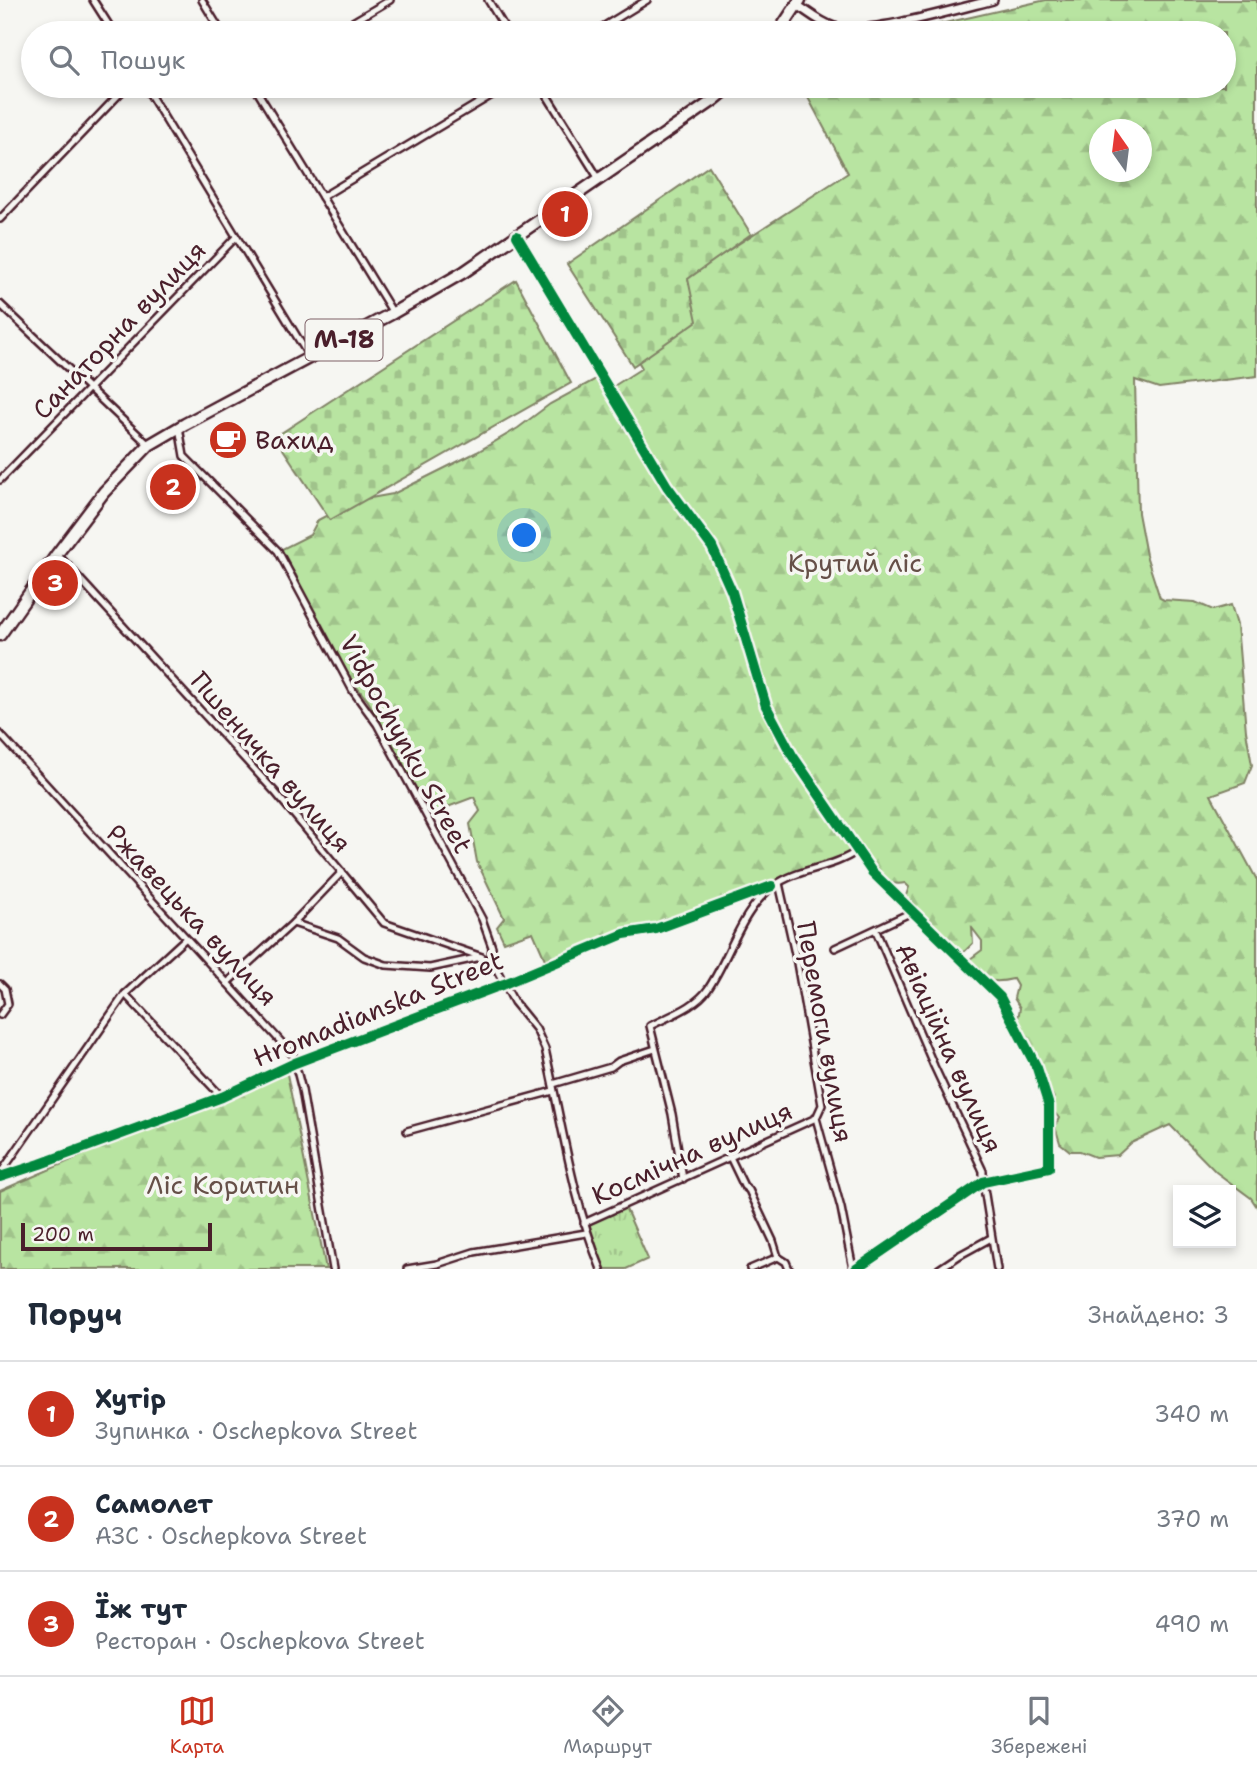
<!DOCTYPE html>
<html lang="uk">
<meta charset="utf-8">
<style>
:root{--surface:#fff;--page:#f2f2f3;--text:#1f2937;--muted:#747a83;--line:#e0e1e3;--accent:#c8321e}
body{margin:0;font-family:"Shantell Sans",sans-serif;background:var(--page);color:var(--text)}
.controls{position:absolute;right:21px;bottom:21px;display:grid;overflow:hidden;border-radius:0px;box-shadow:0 4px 10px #0003}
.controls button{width:63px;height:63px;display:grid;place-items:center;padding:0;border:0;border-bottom:2px solid var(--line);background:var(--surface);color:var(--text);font:35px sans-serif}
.compass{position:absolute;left:1089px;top:119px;width:63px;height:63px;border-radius:50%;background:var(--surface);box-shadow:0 4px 10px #0003;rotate:346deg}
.scale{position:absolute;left:21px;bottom:18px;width:191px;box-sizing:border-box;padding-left:7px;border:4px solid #4a1f2b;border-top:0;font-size:19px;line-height:24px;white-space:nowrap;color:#4a1f2b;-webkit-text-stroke:5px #f6f6f2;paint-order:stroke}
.you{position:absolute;left:525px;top:536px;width:24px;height:24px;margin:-18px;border:5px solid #fff;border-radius:50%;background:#1a73e8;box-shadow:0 0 0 10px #1a73e833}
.badge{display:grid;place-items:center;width:46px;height:46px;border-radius:50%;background:var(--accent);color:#fff;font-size:23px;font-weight:700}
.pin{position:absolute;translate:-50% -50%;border:4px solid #fff;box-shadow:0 2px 7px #0006}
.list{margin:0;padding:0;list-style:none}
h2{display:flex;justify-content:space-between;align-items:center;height:91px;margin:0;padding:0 28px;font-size:30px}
h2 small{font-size:23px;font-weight:400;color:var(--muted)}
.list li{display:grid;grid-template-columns:46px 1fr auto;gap:21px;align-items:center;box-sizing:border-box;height:105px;padding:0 28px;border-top:2px solid var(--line)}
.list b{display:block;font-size:26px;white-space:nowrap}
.list p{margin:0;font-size:23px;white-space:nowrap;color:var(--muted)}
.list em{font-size:23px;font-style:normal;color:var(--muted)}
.icon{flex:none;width:38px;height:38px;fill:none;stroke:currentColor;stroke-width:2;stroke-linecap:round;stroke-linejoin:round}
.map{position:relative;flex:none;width:1257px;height:1269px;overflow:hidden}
.search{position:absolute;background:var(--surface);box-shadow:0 4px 10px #0003;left:21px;right:21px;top:21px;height:77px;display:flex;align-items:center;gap:18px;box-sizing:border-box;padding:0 24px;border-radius:38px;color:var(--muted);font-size:26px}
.sheet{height:406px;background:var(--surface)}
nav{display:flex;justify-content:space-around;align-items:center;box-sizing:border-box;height:98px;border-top:2px solid var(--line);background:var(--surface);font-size:19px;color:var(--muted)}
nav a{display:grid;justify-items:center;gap:4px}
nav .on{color:var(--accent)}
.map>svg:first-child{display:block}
</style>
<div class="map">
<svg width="1257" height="1269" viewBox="0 0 1257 1269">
<defs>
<pattern id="forest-firs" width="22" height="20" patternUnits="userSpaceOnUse" patternTransform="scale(1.75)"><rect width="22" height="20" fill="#b8e4a1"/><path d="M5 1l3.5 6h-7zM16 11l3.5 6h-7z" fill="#a0c38b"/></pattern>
<pattern id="cemetery-stones" width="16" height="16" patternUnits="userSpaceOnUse" patternTransform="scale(1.75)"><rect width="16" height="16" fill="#b8e4a1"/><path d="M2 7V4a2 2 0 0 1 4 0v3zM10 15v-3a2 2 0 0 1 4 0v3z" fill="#a0c38b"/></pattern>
<pattern id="park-tufts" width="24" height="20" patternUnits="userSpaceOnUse" patternTransform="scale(1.75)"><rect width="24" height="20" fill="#b8e4a1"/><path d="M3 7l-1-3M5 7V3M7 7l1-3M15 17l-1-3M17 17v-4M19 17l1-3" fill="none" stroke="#a0c38b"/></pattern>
</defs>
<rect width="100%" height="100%" fill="#f6f6f2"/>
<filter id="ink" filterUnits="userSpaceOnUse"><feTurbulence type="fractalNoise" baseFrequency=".0143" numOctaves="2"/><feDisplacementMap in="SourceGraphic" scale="14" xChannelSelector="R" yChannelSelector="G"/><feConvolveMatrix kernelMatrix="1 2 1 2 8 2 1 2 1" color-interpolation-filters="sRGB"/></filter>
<g filter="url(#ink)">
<g fill="url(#forest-firs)" stroke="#818266" stroke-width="2" fill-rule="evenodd">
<path d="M1046 0H1257V376L1159 388 1135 380 1138 513 1146 555 1160 598 1164 600 1195 602 1213 610 1231 605 1237 625 1246 731 1252 765 1245 783 1211 795 1257 880V1207L1251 1198 1216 1172 1170 1125 1131 1143 1118 1155 1095 1157 1080 1151H1070L1060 1143 1055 1126 1059 1118 1050 1106 1054 1098 1017 1024 1020 1008 1014 998 1017 986 1013 979C988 985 984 979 966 962L982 950V941L972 928 973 943 965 951 958 952 938 929 931 930 903 904 909 887 905 883C883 888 869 868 858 852L851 859 784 879 766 890 547 964 533 932 504 942 497 927 504 918 477 862 470 824 480 811 474 797 429 814 402 770 386 733 368 701 341 667 308 607 296 575 278 551 310 535 318 520 354 501 393 494 477 452 518 428 550 404 596 379 606 391 642 368 616 323 848 173 804 90 808 86H1224V33H901ZM1100 130H1142V172H1100Z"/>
<polygon points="278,1070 287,1074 326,1269 0,1269 0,1191"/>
</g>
<g fill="url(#cemetery-stones)" stroke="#818266" stroke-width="2">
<polygon points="709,166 751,234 688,279 697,321 633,366 567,264"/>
<polygon points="516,280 571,383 330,520 275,437"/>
</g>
<polygon fill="url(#park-tufts)" stroke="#818266" stroke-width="2" points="625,1207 648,1259 626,1269 605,1269 586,1225"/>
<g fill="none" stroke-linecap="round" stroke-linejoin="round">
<defs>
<g id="minor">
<polyline points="93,0 114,33"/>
<polyline points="202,0 222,33"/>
<polyline points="488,0 508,33"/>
<polyline points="334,33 390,0"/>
<polyline points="593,33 647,0"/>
<polyline points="145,86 310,358"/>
<polyline points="254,86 393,313"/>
<polyline points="541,86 599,179"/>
<polyline points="322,197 507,86"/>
<polyline points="0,219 127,86"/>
<polyline points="517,236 667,486 712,547 732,592 766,706 792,755 872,872 1000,997 1037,1068 1049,1106 1049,1168 983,1182 856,1269"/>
<polyline points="0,304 149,445"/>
<polyline points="179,427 184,456 278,551 353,691 377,724 482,919 492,947 491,959"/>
<polyline points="0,480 236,237"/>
<polyline points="57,554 275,792 384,923 482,957"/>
<polyline points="0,734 293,1055 302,1090 333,1269"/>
<polyline points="779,883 797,963 822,1105 816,1118 841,1208 853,1269"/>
<polyline points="293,923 338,938 364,957 386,965 430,968 481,957"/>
<polyline points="876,931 934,1066 983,1171 983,1182 997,1269"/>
<polyline points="835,948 912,912"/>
<path d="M491 959 514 1002 536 1029 545 1049C562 1123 572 1198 601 1269"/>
<polyline points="227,983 293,923 342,872"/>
<polyline points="0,984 5,989 8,1004 0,1015"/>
<polyline points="125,994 222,1097"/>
<polyline points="553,1084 611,1067 619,1061 655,1049"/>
<polyline points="407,1131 553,1091"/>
<polyline points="730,1157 744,1186 749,1190 773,1241 778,1257"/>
<polyline points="0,1174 125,994 186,938"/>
<polyline points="0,1177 40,1164 222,1097 295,1063 504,984 624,934 656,929 772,886"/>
<path d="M683 1179 672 1114 650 1026C669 1016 696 1007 708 989 730 957 741 909 774 886 798 868 832 869 857 851"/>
<polyline points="584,1223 816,1118"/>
<polyline points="778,1257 786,1262 789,1269"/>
<polyline points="407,1269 437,1264 474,1252 586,1233"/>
<polyline points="750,1269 778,1257"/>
<polyline points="939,1269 960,1255 991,1238"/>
</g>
<path id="tertiary" d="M797 5C809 13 821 23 834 27 862 37 961 8 993 0"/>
<g id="trunk">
<polyline points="778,33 800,0"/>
<polyline points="0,635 57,554 104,492 149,445 185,424 393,313 464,272 714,100 731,86"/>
</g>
</defs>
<use href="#minor" stroke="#4a1f2b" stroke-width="10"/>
<use href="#tertiary" stroke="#4a1f2b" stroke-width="12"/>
<use href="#trunk" stroke="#4a1f2b" stroke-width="15"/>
<use href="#minor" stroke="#f6f6f2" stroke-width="5"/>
<use href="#tertiary" stroke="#f6f6f2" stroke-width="7"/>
<use href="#trunk" stroke="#f6f6f2" stroke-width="10"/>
<defs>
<g id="cycleway">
<polyline points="517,236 667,486 712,547 732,592 766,706 792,755 872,872 1000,997 1037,1068 1049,1106 1049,1168 983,1182 856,1269"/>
<polyline points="0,1177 40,1164 222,1097 295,1063 504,984 624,934 656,929 772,886"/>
</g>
</defs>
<use href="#cycleway" stroke="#f6f6f2" stroke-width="15"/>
<use href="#cycleway" stroke="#00873e" stroke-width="10"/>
</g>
</g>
<defs>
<symbol id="cafe-disc" viewBox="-11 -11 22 22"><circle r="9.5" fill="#c8321e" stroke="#f6f6f2"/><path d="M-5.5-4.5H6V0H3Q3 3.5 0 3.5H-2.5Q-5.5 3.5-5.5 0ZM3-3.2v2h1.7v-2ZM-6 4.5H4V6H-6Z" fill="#fff"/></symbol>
</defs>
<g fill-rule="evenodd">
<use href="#cafe-disc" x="206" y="418" width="44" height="44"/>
</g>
<g text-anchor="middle" stroke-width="7" stroke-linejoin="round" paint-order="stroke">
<rect fill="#f6f6f2" stroke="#7e6067" stroke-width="2" x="305.5" y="319.5" width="77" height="41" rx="5"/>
<g font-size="24" font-weight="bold" fill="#4a1f2b">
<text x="344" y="348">М-18</text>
</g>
<g font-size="26" fill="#4a1f2b" stroke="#f6f6f2">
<text transform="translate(119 330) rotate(-46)" y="9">Санаторна вулиця</text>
<text transform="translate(406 744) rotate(61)" y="9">Vidpochynku Street</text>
<text transform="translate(271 762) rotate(49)" y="9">Пшеничка вулиця</text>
<text transform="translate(192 915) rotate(47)" y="9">Ржавецька вулиця</text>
<text transform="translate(378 1009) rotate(-22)" y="9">Hromadianska Street</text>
<text transform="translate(825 1032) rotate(80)" y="9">Перемоги вулиця</text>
<text transform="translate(949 1048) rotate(66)" y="9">Авіаційна вулиця</text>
<text transform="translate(692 1153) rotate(-24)" y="9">Космічна вулиця</text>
</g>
<g font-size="26" fill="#4a1f2b" stroke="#f6f6f2" text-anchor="start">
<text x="255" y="449">Вахид</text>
</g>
<g font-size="26" fill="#665048" stroke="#f6f6f2">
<text x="855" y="572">Крутий ліс</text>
<text x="223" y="1194">Ліс Коритин</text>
</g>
</g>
</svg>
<div class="controls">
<button><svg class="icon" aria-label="layers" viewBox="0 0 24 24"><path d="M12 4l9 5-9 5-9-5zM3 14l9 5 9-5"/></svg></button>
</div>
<svg class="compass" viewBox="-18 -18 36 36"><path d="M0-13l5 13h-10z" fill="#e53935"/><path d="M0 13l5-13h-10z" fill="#747a83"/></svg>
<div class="scale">200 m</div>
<div class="you"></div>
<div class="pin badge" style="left:565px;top:214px">1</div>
<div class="pin badge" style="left:173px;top:487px">2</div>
<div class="pin badge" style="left:55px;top:583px">3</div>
<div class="search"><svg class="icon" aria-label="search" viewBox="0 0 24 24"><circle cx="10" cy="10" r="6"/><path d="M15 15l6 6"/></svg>Пошук</div>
</div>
<section class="sheet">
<h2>Поруч<small>Знайдено: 3</small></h2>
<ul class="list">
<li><span class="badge">1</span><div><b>Хутір</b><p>Зупинка · Oschepkova Street</p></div><em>340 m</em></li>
<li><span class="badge">2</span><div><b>Самолет</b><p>АЗС · Oschepkova Street</p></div><em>370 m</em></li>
<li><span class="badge">3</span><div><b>Їж тут</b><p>Ресторан · Oschepkova Street</p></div><em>490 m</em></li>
</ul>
</section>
<nav>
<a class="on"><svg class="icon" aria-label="map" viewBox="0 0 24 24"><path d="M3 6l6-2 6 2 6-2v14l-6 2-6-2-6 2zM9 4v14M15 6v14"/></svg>Карта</a>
<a><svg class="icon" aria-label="directions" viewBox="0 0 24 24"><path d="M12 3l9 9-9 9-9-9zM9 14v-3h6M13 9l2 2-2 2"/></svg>Маршрут</a>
<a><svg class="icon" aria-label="saved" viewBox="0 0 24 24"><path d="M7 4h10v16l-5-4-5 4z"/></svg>Збережені</a>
</nav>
